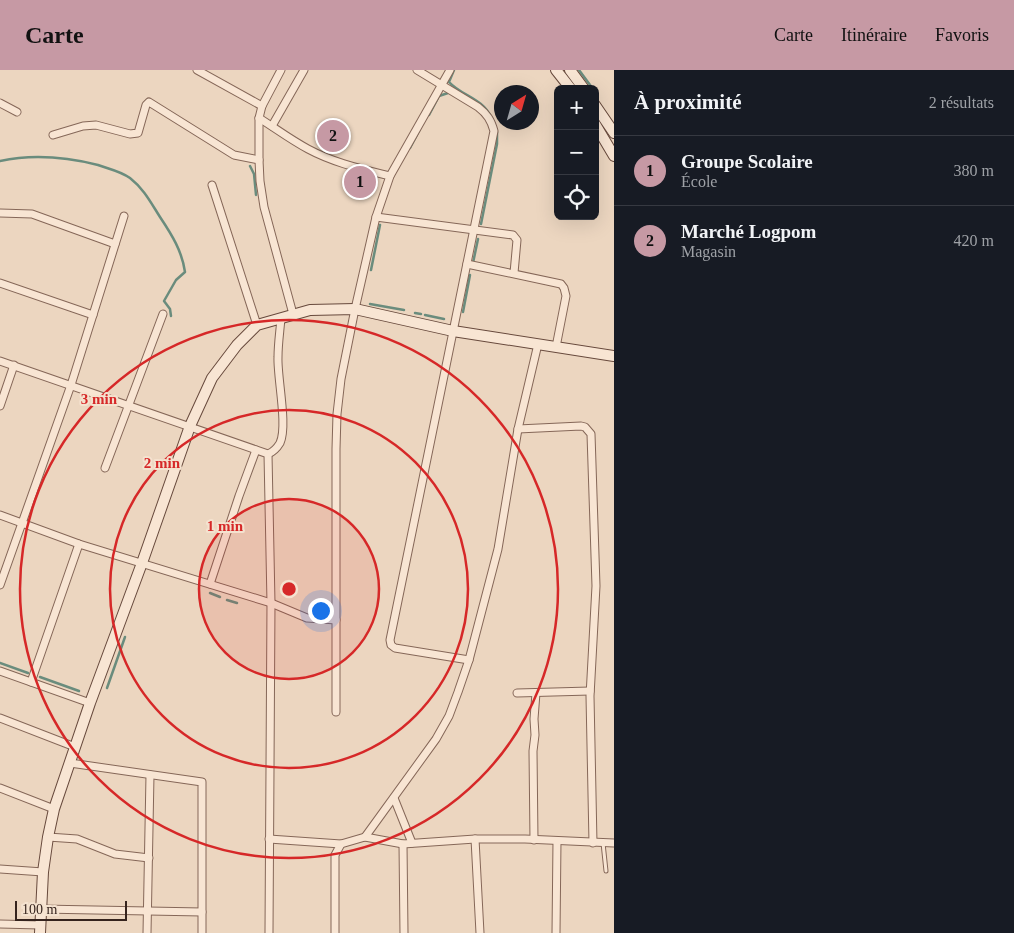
<!DOCTYPE html>
<html lang="fr">
<meta charset="utf-8">
<style>
:root{--surface:#171b24;--page:#20242c;--text:#f1f3f6;--muted:#9ea1a6;--line:#363941;--accent:#c699a4}
body{margin:0;font-family:Georgia,serif;background:var(--page);color:var(--text)}
.controls{position:absolute;right:15px;top:15px;display:grid;overflow:hidden;border-radius:8px;box-shadow:0 5px 20px #0002}
.controls button{width:45px;height:45px;display:grid;place-items:center;padding:0;border:0;border-bottom:1px solid var(--line);background:var(--surface);color:var(--text);font:25px sans-serif}
.compass{position:absolute;left:494px;top:15px;width:45px;height:45px;border-radius:50%;background:var(--surface);box-shadow:0 5px 20px #0002;rotate:37deg}
.scale{position:absolute;left:15px;bottom:12px;width:112px;box-sizing:border-box;padding-left:5px;border:2px solid #35231d;border-top:0;font-size:14px;line-height:18px;white-space:nowrap;color:#35231d;-webkit-text-stroke:4px #f4e2cf;paint-order:stroke}
.you{position:absolute;left:320px;top:540px;width:18px;height:18px;margin:-12px;border:4px solid #fff;border-radius:50%;background:#1a73e8;box-shadow:0 0 0 8px #1a73e833}
.badge{display:grid;place-items:center;width:32px;height:32px;border-radius:50%;background:var(--accent);color:#111;font-size:16px;font-weight:700}
.pin{position:absolute;translate:-50% -50%;border:2px solid #fff;box-shadow:0 1px 5px #0006}
.list{margin:0;padding:0;list-style:none}
h2{display:flex;justify-content:space-between;align-items:center;height:65px;margin:0;padding:0 20px;font-size:21px}
h2 small{font-size:16px;font-weight:400;color:var(--muted)}
.list li{display:grid;grid-template-columns:32px 1fr auto;gap:15px;align-items:center;box-sizing:border-box;height:70px;padding:0 20px;border-top:1px solid var(--line)}
.list b{display:block;font-size:19px;white-space:nowrap}
.list p{margin:0;font-size:16px;white-space:nowrap;color:var(--muted)}
.list em{font-size:16px;font-style:normal;color:var(--muted)}
.icon{flex:none;width:28px;height:28px;fill:none;stroke:currentColor;stroke-width:2;stroke-linecap:round;stroke-linejoin:round}
.map{position:relative;flex:none;width:614px;height:863px;overflow:hidden}
header{display:flex;align-items:center;gap:30px;box-sizing:border-box;height:70px;padding:0 25px;background:var(--accent);color:#111}
header strong{font-size:24px}
nav{display:flex;gap:28px;margin-inline-start:auto;font-size:18px}
main{display:flex}
aside{flex:1;background:var(--surface)}
.map>svg:first-child{display:block}
</style>
<header>
<strong>Carte</strong>
<nav><a>Carte</a><a>Itinéraire</a><a>Favoris</a></nav>
</header>
<main>
<div class="map">
<svg width="614" height="863" viewBox="0 0 614 863">
<rect width="100%" height="100%" fill="#ecd6c0"/>
<g fill="none" stroke-linecap="round" stroke-linejoin="round">
<g stroke="#6a8c7d" stroke-width="2.5">
<path d="M454 0 449 12C462 26 482 28 491 47"/>
<polyline points="579,0 593,19"/>
<polyline points="429,45 439,26 448,23"/>
<polyline points="410,78 420,59"/>
<polyline points="340,79 347,67"/>
<path d="M0 91C33 84 66 87 98 95 109 99 120 101 130 108 144 119 151 133 160 147 172 165 182 181 185 202L176 210 164 231 170 239 171 246"/>
<polyline points="250,96 254,104 256,125"/>
<polyline points="481,154 497,74 497,62"/>
<polyline points="473,193 478,169"/>
<polyline points="371,200 380,155"/>
<polyline points="370,234 404,240"/>
<polyline points="463,242 470,205"/>
<polyline points="415,243 421,244"/>
<polyline points="425,245 444,249"/>
<polyline points="210,523 220,527"/>
<polyline points="227,530 237,533"/>
<polyline points="0,593 28,603"/>
<polyline points="40,607 79,621"/>
<polyline points="107,618 125,567"/>
</g>
<defs>
<polyline id="lane" points="603,773 606,801"/>
<g id="street">
<polyline points="197,0 262,36"/>
<polyline points="281,0 262,36 259,48 259,90 260,111 264,137 293,244"/>
<path d="M417 0 478 37C487 44 491 50 494 61L390 570 391 575 395 578 469 590"/>
<polyline points="0,33 17,42"/>
<path d="M259 48C275 58 291 70 308 79 334 93 362 99 390 106"/>
<polyline points="272,56 304,0"/>
<polyline points="53,65 83,56 96,55 130,64 138,63 146,35 149,32 234,85 259,90"/>
<polyline points="212,115 257,255"/>
<polyline points="0,143 32,144 115,174"/>
<polyline points="376,147 513,165 517,170 514,203"/>
<polyline points="467,194 561,214 564,218 566,226 556,277"/>
<polyline points="0,213 93,245"/>
<polyline points="0,291 268,384 271,533 269,863"/>
<polyline points="0,336 14,295"/>
<polyline points="518,359 581,356 585,357 591,364 596,516 590,626 593,773"/>
<path d="M268 384C273 382 277 378 280 373 288 356 277 307 278 287 278 274 280 261 281 248"/>
<polyline points="105,398 163,244"/>
<polyline points="0,445 79,474 271,533 307,548 336,550"/>
<polyline points="210,514 239,426 256,380"/>
<polyline points="0,515 71,315 124,146"/>
<polyline points="0,601 90,633"/>
<polyline points="31,612 79,474"/>
<polyline points="517,623 590,621"/>
<polyline points="336,642 336,379 337,344 341,309 355,239 376,147 390,106 450,0"/>
<polyline points="0,648 75,677"/>
<polyline points="70,693 202,712 202,863"/>
<polyline points="0,718 54,739"/>
<polyline points="394,728 412,773"/>
<polyline points="48,767 77,769 115,784 149,788"/>
<polyline points="365,767 403,774 475,769 525,769 614,773"/>
<polyline points="269,769 341,774"/>
<polyline points="475,769 480,863"/>
<polyline points="534,770 533,681 535,665 534,649 536,623"/>
<polyline points="403,774 404,863"/>
<polyline points="0,799 43,802"/>
<polyline points="41,839 202,842"/>
<polyline points="0,854 40,855"/>
<polyline points="147,863 150,705"/>
<polyline points="335,863 335,785 341,774 365,767 436,669 449,646 458,622 469,590 498,479 518,359 538,274"/>
<polyline points="556,863 557,771"/>
</g>
<g id="secondary">
<polyline points="556,0 571,19"/>
<polyline points="570,0 584,19"/>
<polyline points="595,35 614,63"/>
<polyline points="595,54 614,86"/>
<polyline points="40,863 43,802 48,767 54,739 90,633 142,493 190,356 212,308 237,275 257,255 310,240 355,239 453,261 614,286"/>
</g>
</defs>
<use href="#lane" stroke="#856758" stroke-width="5"/>
<use href="#street" stroke="#856758" stroke-width="9"/>
<use href="#secondary" stroke="#67493c" stroke-width="12"/>
<use href="#lane" stroke="#f8e5d3" stroke-width="3"/>
<use href="#street" stroke="#f8e5d3" stroke-width="7"/>
<use href="#secondary" stroke="#f8e5d3" stroke-width="10"/>
</g>
<circle cx="289" cy="519" r="90" fill="#d62828" fill-opacity=".12"/>
<g fill="none" stroke="#d62828" stroke-width="2.5">
<circle cx="289" cy="519" r="90"/>
<circle cx="289" cy="519" r="179"/>
<circle cx="289" cy="519" r="269"/>
</g>
<circle cx="289" cy="519" r="8" fill="#d62828" stroke="#f4e2cf" stroke-width="2.5"/>
<g font-size="15" text-anchor="middle" font-weight="bold" fill="#d62828" stroke="#f4e2cf" stroke-width="4" stroke-linejoin="round" paint-order="stroke">
<text x="99" y="334">3 min</text>
<text x="162" y="398">2 min</text>
<text x="225" y="461">1 min</text>
</g>
</svg>
<div class="controls">
<button>+</button>
<button>−</button>
<button><svg class="icon" aria-label="locate" viewBox="0 0 24 24"><circle cx="12" cy="12" r="6"/><path d="M12 2v4M12 18v4M2 12h4M18 12h4"/></svg></button>
</div>
<svg class="compass" viewBox="-18 -18 36 36"><path d="M0-13l5 13h-10z" fill="#e53935"/><path d="M0 13l5-13h-10z" fill="#9ea1a6"/></svg>
<div class="scale">100 m</div>
<div class="you"></div>
<div class="pin badge" style="left:360px;top:112px">1</div>
<div class="pin badge" style="left:333px;top:66px">2</div>
</div>
<aside>
<h2>À proximité<small>2 résultats</small></h2>
<ul class="list">
<li><span class="badge">1</span><div><b>Groupe Scolaire</b><p>École</p></div><em>380 m</em></li>
<li><span class="badge">2</span><div><b>Marché Logpom</b><p>Magasin</p></div><em>420 m</em></li>
</ul>
</aside>
</main>
